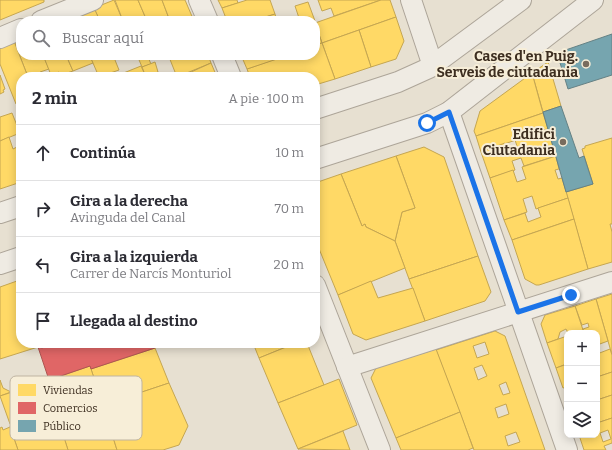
<!DOCTYPE html>
<html lang="es">
<meta charset="utf-8">
<style>
:root{--surface:#fff;--page:#f2f2f3;--text:#2b2b33;--muted:#7c7c81;--line:#e1e1e2}
body{margin:0;font-family:Bitter,serif;background:var(--page);color:var(--text)}
.controls{position:absolute;right:12px;bottom:12px;display:grid;overflow:hidden;border-radius:8px;box-shadow:0 2px 10px #0003}
.controls button{width:36px;height:36px;display:grid;place-items:center;padding:0;border:0;border-bottom:1px solid var(--line);background:var(--surface);color:var(--text);font:20px sans-serif}
.stop{position:absolute;width:12px;height:12px;margin:-9px;border:3px solid #1a73e8;border-radius:50%;background:#fff}
.stop.end{background:#1a73e8;border-color:#fff;box-shadow:0 1px 4px #0008}
.list{margin:0;padding:0;list-style:none}
h2{display:flex;justify-content:space-between;align-items:center;height:52px;margin:0;padding:0 16px;font-size:17px}
h2 small{font-size:13px;font-weight:400;color:var(--muted)}
.list li{display:grid;grid-template-columns:26px 1fr auto;gap:12px;align-items:center;box-sizing:border-box;height:56px;padding:0 16px;border-top:1px solid var(--line)}
.list b{display:block;font-size:15px;white-space:nowrap}
.list p{margin:0;font-size:13px;white-space:nowrap;color:var(--muted)}
.list em{font-size:13px;font-style:normal;color:var(--muted)}
.icon{flex:none;width:22px;height:22px;fill:none;stroke:currentColor;stroke-width:2;stroke-linecap:round;stroke-linejoin:round}
.map{position:relative;flex:none;width:612px;height:450px;overflow:hidden}
.search{position:absolute;background:var(--surface);box-shadow:0 2px 10px #0003;left:16px;top:16px;width:304px;height:44px;display:flex;align-items:center;gap:10px;box-sizing:border-box;padding:0 14px;border-radius:16px;color:var(--muted);font-size:15px}
.panel{position:absolute;background:var(--surface);box-shadow:0 2px 10px #0003;left:16px;top:72px;width:304px;height:276px;border-radius:16px}
.map>svg:first-child{display:block}
</style>
<div class="map">
<svg width="612" height="450" viewBox="0 0 612 450">
<rect width="100%" height="100%" fill="#e7e0d1"/>
<g fill="#ffd966" stroke="#c5a651" fill-rule="evenodd">
<polygon points="0,0 44,0 44,2 0,20"/>
<polygon points="114,0 123,21 100,21 94,8"/>
<polygon points="115,0 138,0 147,21 123,21"/>
<polygon points="138,0 162,0 168,16 155,21 147,21"/>
<polygon points="162,0 185,0 194,21 188,21 188,19 184,21 170,21"/>
<polygon points="218,0 237,0 238,3 222,8"/>
<polygon points="247,0 270,0 275,14 253,21 227,21 222,8"/>
<polygon points="318,0 381,0 334,16 331,8 322,11"/>
<polygon points="381,0 390,0 396,17 322,43 315,23"/>
<polygon points="308,2 315,21 300,21 295,6"/>
<polygon points="94,8 100,21 76,21 74,16"/>
<polygon points="275,14 277,21 253,21"/>
<polygon points="396,17 404,41 396,59 371,67 359,30"/>
<polygon points="315,23 322,43 315,45"/>
<polygon points="359,30 371,67 335,79 322,43"/>
<polygon points="21,38 21,55 43,55 49,69 40,72 42,77 28,77 14,41"/>
<polygon points="14,41 28,77 21,77 21,102 16,104 0,64 0,46"/>
<polygon points="322,43 335,79 315,85 315,77 250,77 247,69 287,55 315,55 315,45"/>
<polygon points="43,55 66,55 73,71 61,75 59,72 51,75"/>
<polygon points="66,55 90,55 93,63 73,71"/>
<polygon points="92,55 113,55 119,70 99,77 90,56"/>
<polygon points="137,55 147,55 151,64 142,67"/>
<polygon points="173,55 208,55 211,63 177,77 169,57"/>
<polygon points="241,55 275,55 277,59 247,69"/>
<polygon points="155,62 158,72 146,77 142,67"/>
<polygon points="548,62 561,106 543,112 532,73"/>
<polygon points="211,63 217,77 193,77 191,72"/>
<polygon points="141,66 146,77 122,77 121,74"/>
<polygon points="191,72 193,77 178,77"/>
<polygon points="532,73 543,113 476,136 474,131 480,111"/>
<polygon points="0,75 5,89 3,90 4,92 0,94"/>
<polygon points="12,113 20,133 0,141 0,117"/>
<polygon points="543,113 548,129 481,152 476,136"/>
<polygon points="548,129 556,156 524,166 521,158 512,161 515,170 490,178 481,152 505,143 509,153 518,149 515,140 535,133 537,140 545,138 542,130"/>
<polygon points="9,137 13,149 21,145 21,161 19,161 21,165 21,182 0,189 0,141"/>
<polygon points="612,138 612,224 610,224 612,232 612,262 588,269 566,192 593,184 582,149 585,148 585,146"/>
<polygon points="424,147 444,157 478,256 409,279 395,241 402,212 415,208 396,156"/>
<polygon points="396,156 415,208 402,212 395,241 366,227 365,224 362,226 341,174"/>
<polygon points="556,156 559,169 555,170 558,179 562,178 568,198 536,209 532,196 523,199 527,212 504,220 490,178 513,170 517,182 526,179 522,167"/>
<polygon points="341,174 362,226 365,224 366,227 395,241 405,268 338,295 315,239 315,183"/>
<polygon points="568,198 574,219 512,240 504,220 525,213 528,222 541,217 538,208"/>
<polygon points="574,219 588,269 539,285 536,285 525,279 512,240"/>
<polygon points="478,256 491,292 485,301 425,321 409,279"/>
<polygon points="17,281 21,293 21,343 37,343 38,347 0,359 0,287"/>
<polygon points="371,281 378,298 413,288 425,321 366,340 353,334 338,295"/>
<polygon points="612,294 612,355 596,299"/>
<polygon points="596,299 608,341 597,345 597,333 584,333 583,329 589,327 588,323 582,325 575,306"/>
<polygon points="575,306 583,330 576,333 568,333 566,329 560,332 558,339 547,343 541,324 545,315"/>
<path d="M495 331 505 336 545 450H474L436 350ZM485 342 489 354 477 358 473 346ZM482 365 487 376 478 380 474 368ZM506 382 510 393 503 395 499 385ZM506 404 509 414 498 418 495 408ZM516 432 520 442 508 446 505 436Z"/>
<polygon points="567,336 567,364 556,368 547,343"/>
<polygon points="37,343 57,343 42,348 38,347"/>
<polygon points="253,343 296,343 259,358"/>
<polygon points="296,343 307,343 324,385 278,403 259,358"/>
<polygon points="155,348 169,383 103,405 91,369"/>
<polygon points="436,349 460,412 396,438 371,378 376,368"/>
<polygon points="610,349 612,355 612,372 597,377 597,354"/>
<polygon points="567,364 567,387 563,388 556,368"/>
<polygon points="90,366 103,405 117,450 68,450 46,381"/>
<polygon points="612,372 612,395 597,400 597,377"/>
<polygon points="339,379 357,425 298,449 278,403"/>
<polygon points="0,380 3,388 11,392 0,396"/>
<polygon points="46,381 68,450 18,450 10,427 12,424 10,424 0,396"/>
<polygon points="169,383 188,426 179,445 163,450 117,450 103,405"/>
<polygon points="612,395 612,418 597,423 597,400"/>
<polygon points="460,412 473,448 468,450 401,450 396,438"/>
<path d="M612 418V443L604 446 606 450H584L579 435H597V423ZM608 430 611 439 603 442 600 433Z"/>
<polygon points="2,427 3,430 10,427 18,450 0,450 0,428"/>
<polygon points="343,431 350,450 298,449"/>
</g>
<polygon fill="#e06666" stroke="#af5551" points="57,343 153,343 155,348 91,369 90,366 49,380 38,347 42,348"/>
<g fill="#76a5af" stroke="#658184">
<polygon points="612,34 612,75 568,89 557,53"/>
<polygon points="561,106 579,158 584,156 593,184 566,192 543,112"/>
</g>
<g fill="none" stroke-linecap="round" stroke-linejoin="round">
<defs>
<g id="minor">
<polyline points="199,0 208,21"/>
<polyline points="411,0 433,66"/>
<polyline points="41,21 93,0"/>
<polyline points="0,38 21,29"/>
<polyline points="222,55 231,77"/>
<polyline points="315,109 398,82 429,68 521,0"/>
<polyline points="449,112 567,450"/>
<polyline points="315,159 427,123 449,112 593,0"/>
<polyline points="0,213 21,206"/>
<polyline points="0,264 21,257"/>
<polyline points="315,285 380,450"/>
<polyline points="347,367 612,282"/>
</g>
</defs>
<use href="#minor" stroke="#ada599" stroke-width="22"/>
<use href="#minor" stroke="#efebe3" stroke-width="20"/>
</g>
<g fill="none" stroke-linecap="round" stroke-linejoin="round">
<polyline stroke="#1a73e8" stroke-width="5" points="427,123 449,112 518,312 571,295"/>
</g>
<g fill="#786c5e" stroke="#f7eed8" stroke-width="1.5">
<circle cx="586" cy="64" r="4"/>
<circle cx="563" cy="142" r="4"/>
</g>
<g text-anchor="middle" stroke-width="4" stroke-linejoin="round" paint-order="stroke">
<g font-size="14" font-weight="bold" fill="#3d2e20" stroke="#f7eed8" text-anchor="end">
<text x="578" y="61">Cases d'en Puig.<tspan x="578" dy="16">Serveis de ciutadania</tspan></text>
<text x="555" y="139">Edifici<tspan x="555" dy="16">Ciutadania</tspan></text>
</g>
</g>
<rect x="10" y="376" width="132" height="64" rx="6" fill="#f7eed8" stroke="#bfb4a1" stroke-width="1"/>
<rect x="18" y="384" width="18" height="12" fill="#ffd966"/>
<rect x="18" y="402" width="18" height="12" fill="#e06666"/>
<rect x="18" y="420" width="18" height="12" fill="#76a5af"/>
<g font-size="11" fill="#3d2e20">
<text x="43" y="394">Viviendas</text>
<text x="43" y="412">Comercios</text>
<text x="43" y="430">Público</text>
</g>
</svg>
<div class="controls">
<button>+</button>
<button>−</button>
<button><svg class="icon" aria-label="layers" viewBox="0 0 24 24"><path d="M12 4l9 5-9 5-9-5zM3 14l9 5 9-5"/></svg></button>
</div>
<div class="stop" style="left:427px;top:123px"></div>
<div class="stop end" style="left:571px;top:295px"></div>
<div class="search"><svg class="icon" aria-label="search" viewBox="0 0 24 24"><circle cx="10" cy="10" r="6"/><path d="M15 15l6 6"/></svg>Buscar aquí</div>
<section class="panel">
<h2>2 min<small>A pie · 100 m</small></h2>
<ul class="list">
<li><svg class="icon" aria-label="ahead" viewBox="0 0 24 24"><path d="M12 20V5M6 11l6-6 6 6"/></svg><div><b>Continúa</b></div><em>10 m</em></li>
<li><svg class="icon" aria-label="right" viewBox="0 0 24 24"><path d="M7 20v-9h11M14 6l5 5-5 5"/></svg><div><b>Gira a la derecha</b><p>Avinguda del Canal</p></div><em>70 m</em></li>
<li><svg class="icon" aria-label="left" viewBox="0 0 24 24"><path d="M17 20v-9H6M10 6l-5 5 5 5"/></svg><div><b>Gira a la izquierda</b><p>Carrer de Narcís Monturiol</p></div><em>20 m</em></li>
<li><svg class="icon" aria-label="arrive" viewBox="0 0 24 24"><path d="M6 21V4h12l-3 4 3 4H6"/></svg><div><b>Llegada al destino</b></div></li>
</ul>
</section>
</div>
